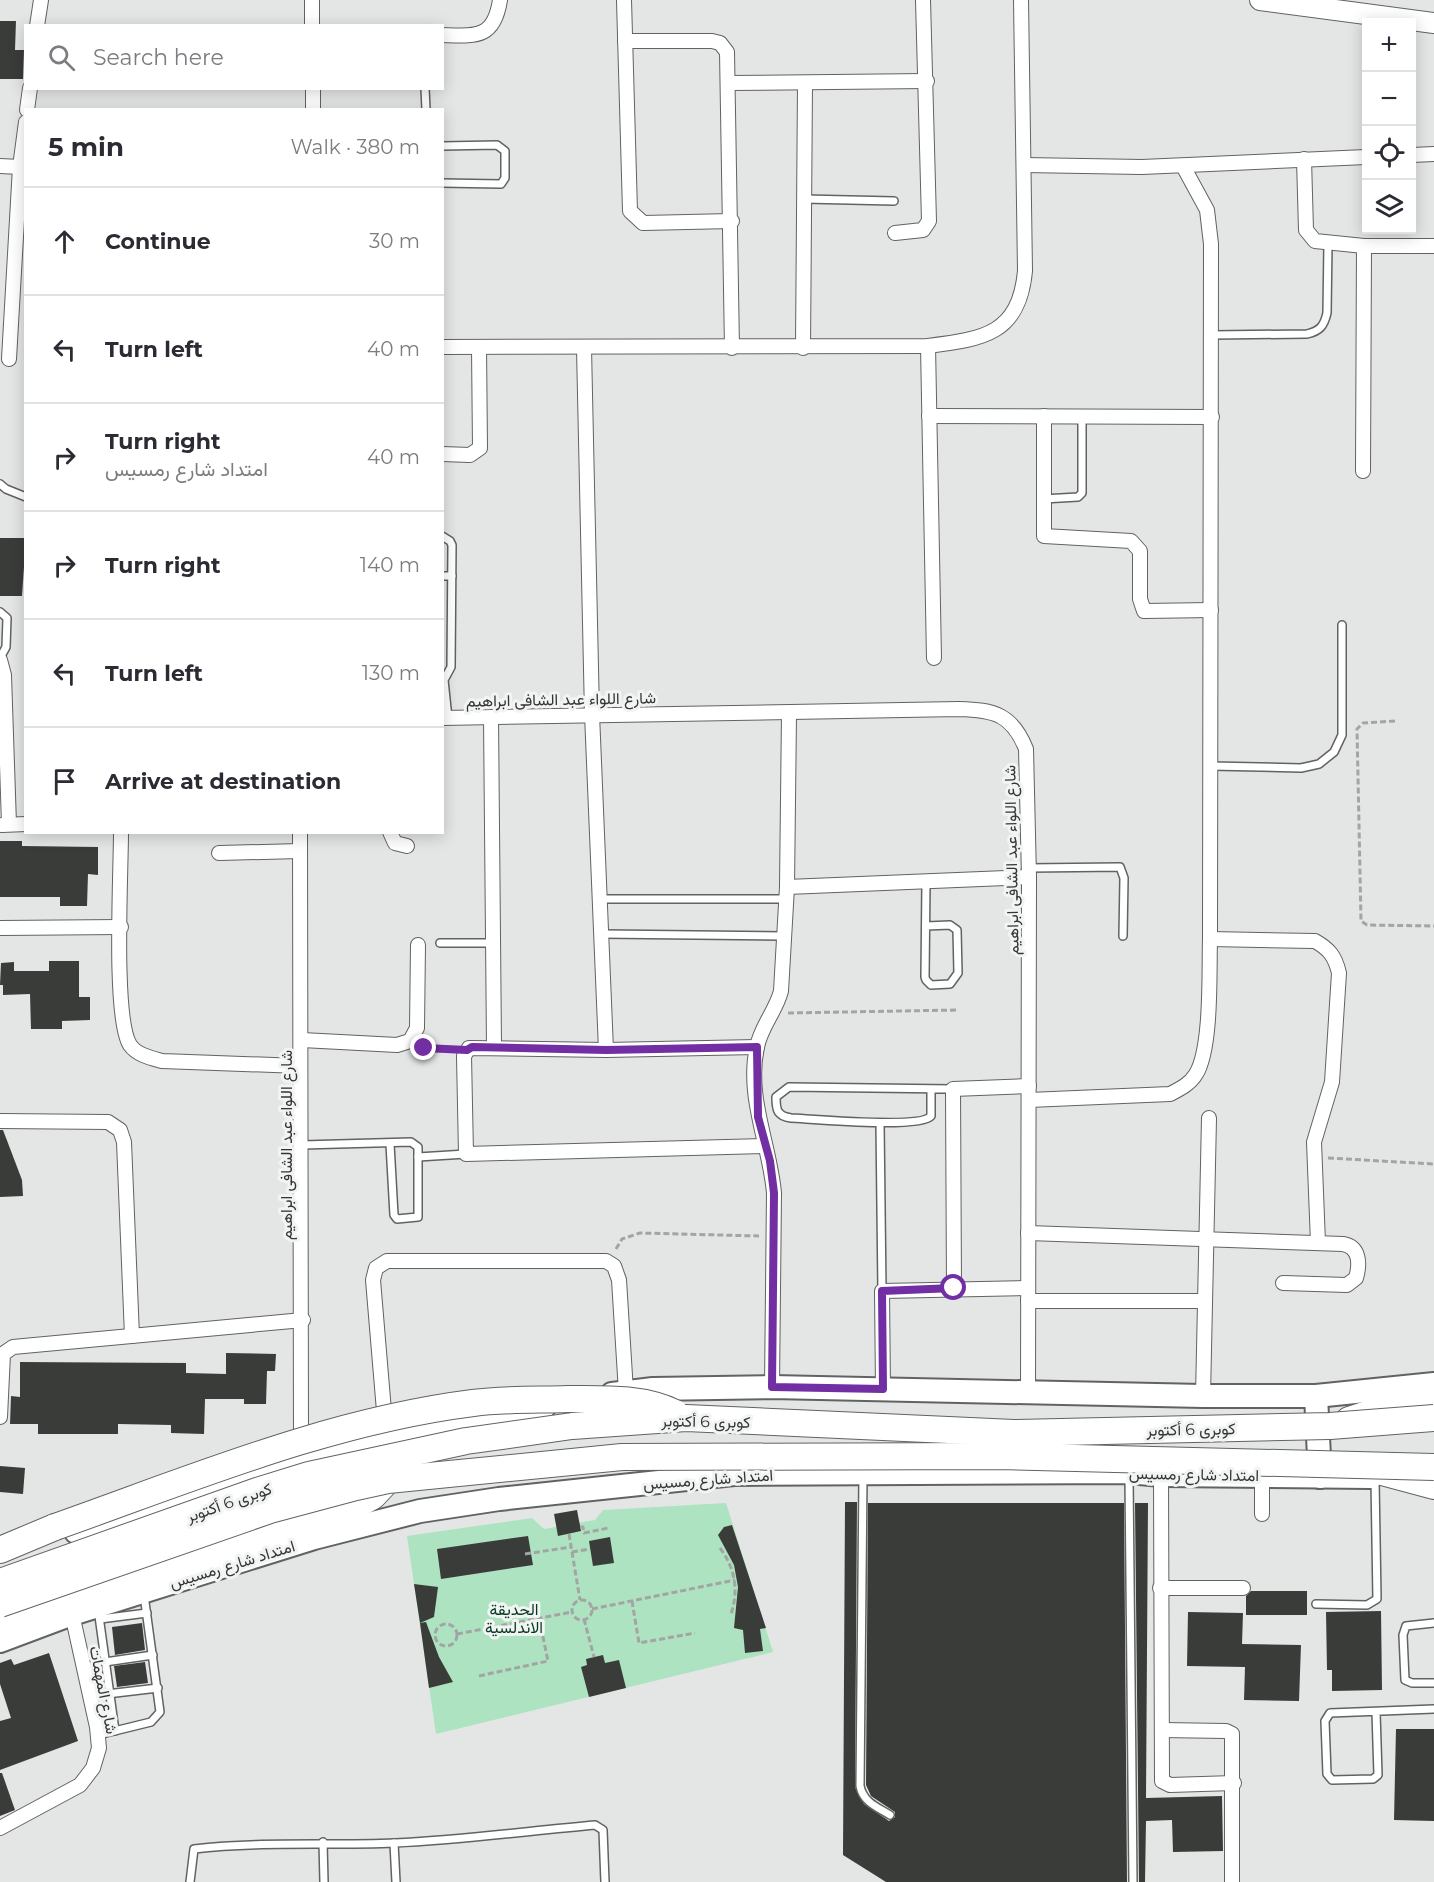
<!DOCTYPE html>
<meta charset="utf-8">
<style>
:root{--surface:#fff;--page:#f2f2f3;--text:#2b2b33;--muted:#7c7c81;--line:#e1e1e2}
body{margin:0;font-family:Montserrat,Vazirmatn,sans-serif;background:var(--page);color:var(--text)}
.controls{position:absolute;right:18px;top:18px;display:grid;overflow:hidden;border-radius:0px;box-shadow:0 3px 15px #0003}
.controls button{width:54px;height:54px;display:grid;place-items:center;padding:0;border:0;border-bottom:2px solid var(--line);background:var(--surface);color:var(--text);font:30px sans-serif}
.stop{position:absolute;width:18px;height:18px;margin:-14px;border:4px solid #722ea3;border-radius:50%;background:#fff}
.stop.end{background:#722ea3;border-color:#fff;box-shadow:0 2px 6px #0008}
.list{margin:0;padding:0;list-style:none}
h2{display:flex;justify-content:space-between;align-items:center;height:78px;margin:0;padding:0 24px;font-size:26px}
h2 small{font-size:20px;font-weight:400;color:var(--muted)}
.list li{display:grid;grid-template-columns:39px 1fr auto;gap:18px;align-items:center;box-sizing:border-box;height:108px;padding:0 24px;border-top:2px solid var(--line)}
.list b{display:block;font-size:22px;white-space:nowrap}
.list p{margin:0;font-size:20px;white-space:nowrap;color:var(--muted)}
.list em{font-size:20px;font-style:normal;color:var(--muted)}
.icon{flex:none;width:33px;height:33px;fill:none;stroke:currentColor;stroke-width:2;stroke-linecap:round;stroke-linejoin:round}
.map{position:relative;flex:none;width:1434px;height:1882px;overflow:hidden}
.search{position:absolute;background:var(--surface);box-shadow:0 3px 15px #0003;left:24px;top:24px;width:420px;height:66px;display:flex;align-items:center;gap:15px;box-sizing:border-box;padding:0 21px;border-radius:0px;color:var(--muted);font-size:22px}
.panel{position:absolute;background:var(--surface);box-shadow:0 3px 15px #0003;left:24px;top:108px;width:420px;height:726px;border-radius:0px}
.map>svg:first-child{display:block}
</style>
<div class="map">
<svg width="1434" height="1882" viewBox="0 0 1434 1882">
<rect width="100%" height="100%" fill="#e3e6e4"/>
<polygon fill="#ade3c1" points="726,1503 773,1652 436,1734 407,1536 532,1518 544,1529 595,1520 603,1510"/>
<g fill="#3a3c3a">
<polygon points="0,21 16,21 15,50 24,50 23,79 0,79"/>
<polygon points="0,538 26,538 22,596 0,596"/>
<polygon points="0,841 22,841 22,846 98,847 98,875 88,874 87,906 60,906 60,897 0,897"/>
<polygon points="49,961 79,961 79,997 90,997 90,1020 62,1021 62,1029 31,1029 30,994 3,995 3,985 0,985 1,963 14,962 14,971 49,971"/>
<polygon points="0,1130 3,1130 22,1180 23,1196 0,1197"/>
<polygon points="226,1353 276,1354 275,1371 267,1371 266,1404 244,1404 244,1399 205,1399 204,1434 171,1433 171,1425 118,1424 118,1434 38,1434 38,1424 10,1424 11,1396 20,1397 20,1362 186,1363 186,1373 226,1374"/>
<polygon points="0,1466 25,1468 23,1494 0,1492"/>
<polygon points="845,1502 857,1502 855,1787 864,1804 889,1821 895,1817 895,1812 871,1796 866,1785 868,1503 1124,1503 1127,1882 886,1882 843,1855"/>
<polygon points="1135,1503 1148,1503 1146,1798 1222,1796 1223,1851 1173,1852 1172,1820 1146,1821 1145,1882 1139,1882"/>
<polygon points="577,1510 581,1531 558,1536 554,1514"/>
<polygon points="732,1525 766,1628 760,1629 763,1651 745,1653 743,1630 734,1628 738,1587 734,1565 718,1535 724,1527"/>
<polygon points="528,1536 533,1565 441,1579 437,1549"/>
<polygon points="610,1537 614,1563 593,1566 589,1541"/>
<polygon points="414,1584 438,1587 434,1617 420,1623"/>
<polygon points="1251,1591 1307,1591 1307,1615 1246,1615 1246,1596"/>
<polygon points="1381,1611 1382,1690 1332,1691 1332,1670 1327,1670 1326,1612"/>
<polygon points="1188,1612 1243,1613 1242,1644 1301,1645 1299,1701 1244,1700 1245,1667 1187,1666"/>
<polygon points="426,1622 439,1657 453,1682 429,1688 420,1623"/>
<polygon points="142,1623 145,1650 115,1655 112,1627"/>
<polygon points="49,1653 78,1741 0,1770 0,1721 11,1718 0,1684 0,1663 11,1659 14,1665"/>
<polygon points="603,1655 605,1663 619,1660 626,1688 589,1697 581,1667 587,1665 586,1659"/>
<polygon points="145,1662 148,1683 117,1687 114,1666"/>
<polygon points="1396,1729 1434,1729 1434,1821 1394,1820"/>
<polygon points="0,1773 2,1773 15,1810 0,1816"/>
</g>
<g fill="none" stroke-linecap="round" stroke-linejoin="round">
<defs>
<g id="service">
<polyline points="425,88 426,110"/>
<polyline points="442,146 497,145 505,151 505,178 501,184 442,183"/>
<polyline points="804,199 894,201"/>
<path d="M1212 335 1307 334C1320 331 1324 326 1327 313L1328 244"/>
<polyline points="0,484 6,489 26,497"/>
<polyline points="1043,499 1078,497 1082,493 1082,417"/>
<polyline points="442,536 450,541 452,545 451,667 444,680 448,718"/>
<polyline points="442,576 452,576"/>
<polyline points="0,612 7,618 6,647 0,658"/>
<polyline points="1211,766 1301,768 1319,764 1334,752 1342,735 1342,625"/>
<polyline points="1029,868 1120,867 1124,878 1123,936"/>
<polyline points="601,899 786,899"/>
<polyline points="926,926 950,925 957,930 958,973 950,984 931,985 926,980 925,977 926,881"/>
<polyline points="602,934 783,936"/>
<polyline points="440,943 494,943"/>
<path d="M931 1090V1116C921 1129 812 1119 791 1118 777 1116 776 1110 776 1097L789 1087 953 1089"/>
<polyline points="880,1123 882,1291"/>
<polyline points="302,1145 411,1142 418,1147 418,1217 397,1219 394,1215 390,1144"/>
<polyline points="418,1157 466,1154"/>
<path d="M863 1476 860 1786C863 1802 877 1807 890 1815"/>
<polyline points="1129,1477 1133,1882"/>
<polyline points="1316,1604 1367,1605 1377,1599 1375,1480"/>
<polyline points="98,1609 115,1731"/>
<polyline points="100,1619 147,1613"/>
<polyline points="1434,1623 1406,1626 1403,1635 1405,1680 1412,1683 1434,1683"/>
<polyline points="105,1662 153,1655"/>
<polyline points="90,1696 158,1688"/>
<polyline points="1376,1712 1378,1775 1373,1779 1332,1780 1327,1774 1325,1721 1330,1713 1434,1709"/>
<polyline points="98,1735 151,1722 160,1712 144,1595"/>
<polyline points="323,1842 324,1882"/>
<polyline points="394,1843 396,1882"/>
<path d="M190 1882 194 1849C261 1841 328 1846 395 1843 462 1840 528 1831 595 1825L603 1830 605 1882"/>
</g>
<g id="minor">
<polyline points="312,0 312,26"/>
<polyline points="624,0 630,211 643,223 732,221"/>
<polyline points="37,26 41,0"/>
<path d="M442 35C476 36 494 39 500 0"/>
<polyline points="625,41 712,41 720,43 727,52 732,348"/>
<polyline points="728,83 927,81"/>
<polyline points="313,88 313,110"/>
<polyline points="27,110 30,88"/>
<polyline points="1412,155 1434,154"/>
<polyline points="1304,159 1306,230 1315,241 1364,246 1434,246"/>
<polyline points="1024,165 1142,167 1366,157"/>
<polyline points="0,166 20,167"/>
<polyline points="895,233 923,230 929,221 923,0"/>
<polyline points="928,346 934,658"/>
<path d="M442 347 928 346C984 339 1019 334 1025 271L1021 0"/>
<polyline points="584,348 592,714 606,1050"/>
<polyline points="803,348 805,84"/>
<polyline points="9,359 20,167 26,122"/>
<polyline points="929,416 1212,417"/>
<polyline points="1044,416 1044,536 1131,541 1140,551 1140,599 1144,611 1211,610"/>
<polyline points="442,454 470,455 480,448 479,347"/>
<polyline points="1363,471 1364,246"/>
<polyline points="0,660 4,675 9,824"/>
<polyline points="491,717 494,1047"/>
<path d="M442 718 959 709C994 710 1012 714 1026 749L1029 877 1028 1392"/>
<polyline points="2,825 26,824"/>
<path d="M121 832C121 873 113 1018 130 1045 137 1055 151 1058 162 1061L300 1066"/>
<polyline points="300,832 301,1445"/>
<polyline points="390,832 395,843 407,846"/>
<polyline points="219,853 300,851"/>
<polyline points="787,887 1029,877"/>
<polyline points="0,928 121,927"/>
<path d="M1210 939 1315 941C1329 949 1335 956 1339 973L1332 1082 1314 1142 1318 1243"/>
<polyline points="302,1040 397,1045 410,1041 417,1028 418,945"/>
<polyline points="757,1047 606,1050 469,1048 464,1056 466,1154 765,1146"/>
<path d="M1029 1100 1170 1094C1180 1089 1190 1084 1196 1074 1212 1048 1209 971 1210 939L1211 244 1207 210 1183 166"/>
<polyline points="0,1121 108,1122 120,1130 124,1142 132,1336"/>
<path d="M1028 1233 1343 1244C1360 1247 1360 1264 1356 1278L1347 1285 1283 1283"/>
<polyline points="954,1288 953,1089 1029,1086"/>
<polyline points="1028,1301 1204,1301"/>
<path d="M772 1387 774 1193C770 1145 746 1097 757 1047 761 1026 776 1011 781 991L787 887 789 714"/>
<polyline points="883,1389 882,1291 1028,1288"/>
<polyline points="1203,1396 1209,1118"/>
<polyline points="0,1417 3,1354 13,1347 303,1320"/>
<polyline points="385,1423 373,1280 376,1268 387,1261 606,1261 614,1266 619,1280 626,1392"/>
<polyline points="1161,1475 1162,1781 1170,1785 1234,1783"/>
<polyline points="1262,1476 1262,1514"/>
<polyline points="1160,1588 1243,1588"/>
<polyline points="1162,1730 1226,1731 1232,1734 1232,1882"/>
<polyline points="0,1828 80,1785 93,1768 99,1748 97,1727 72,1614"/>
</g>
<polyline id="secondary" points="1260,0 1434,23"/>
<g id="primary">
<polyline points="612,1394 653,1389 772,1387 1203,1396 1316,1396 1434,1384"/>
<polyline points="1316,1396 1320,1477"/>
<polyline points="76,1532 301,1458 387,1437 544,1407"/>
<polyline points="0,1641 72,1614 314,1538 420,1511 499,1499 734,1474 1129,1472 1161,1475 1371,1477"/>
</g>
<g id="motorway">
<polyline points="1349,1420 1434,1392"/>
<polyline points="1378,1471 1434,1486"/>
<polyline points="0,1550 55,1527"/>
<polyline points="0,1624 344,1512 373,1496 388,1480"/>
</g>
</defs>
<use href="#service" stroke="#616361" stroke-width="10"/>
<use href="#minor" stroke="#616361" stroke-width="16"/>
<use href="#secondary" stroke="#616361" stroke-width="22"/>
<use href="#primary" stroke="#616361" stroke-width="26"/>
<use href="#motorway" stroke="#616361" stroke-width="28"/>
<g stroke="#a3a5a4" stroke-width="3" stroke-dasharray="6 3" stroke-linecap="butt">
<polyline points="1395,721 1363,723 1357,729 1361,921 1367,925 1434,926"/>
<polyline points="788,1013 958,1010"/>
<polyline points="424,1048 450,1049"/>
<polyline points="1328,1158 1434,1164"/>
<polyline points="616,1249 622,1239 640,1233 759,1236"/>
<polyline points="580,1527 583,1527 584,1533 608,1528"/>
<polyline points="569,1534 580,1600"/>
<path d="M720 1548C735 1568 739 1590 731 1614"/>
<polyline points="572,1552 590,1549"/>
<polyline points="525,1554 571,1547"/>
<circle cx="582" cy="1610" r="10"/>
<polyline points="632,1601 639,1643 695,1633"/>
<polyline points="592,1609 735,1580"/>
<polyline points="584,1619 594,1657"/>
<circle cx="446" cy="1635" r="11"/>
<polyline points="457,1634 572,1612"/>
<polyline points="479,1676 548,1661 539,1618"/>
</g>
<use href="#service" stroke="#fff" stroke-width="7"/>
<use href="#minor" stroke="#fff" stroke-width="14"/>
<use href="#secondary" stroke="#fff" stroke-width="20"/>
<use href="#primary" stroke="#fff" stroke-width="22"/>
<use href="#motorway" stroke="#fff" stroke-width="26"/>
<defs>
<g id="motorway-bridge">
<path d="M55 1527C191 1479 329 1421 473 1403 504 1399 536 1400 568 1399 603 1399 643 1397 675 1413"/>
<polyline points="0,1582 257,1491 309,1475 466,1441 572,1426 686,1418 1014,1433 1330,1426 1434,1418"/>
<polyline points="0,1604 270,1510 356,1487 388,1480 622,1457 998,1456 1434,1467"/>
</g>
</defs>
<use href="#motorway-bridge" stroke="#616361" stroke-width="28" stroke-linecap="butt"/>
<use href="#motorway-bridge" stroke="#fff" stroke-width="26"/>
</g>
<g fill="none" stroke-linecap="round" stroke-linejoin="round">
<polyline stroke="#722ea3" stroke-width="8" points="424,1048 467,1050 472,1047 606,1050 757,1047 758,1117 770,1161 774,1193 772,1387 883,1389 882,1291 954,1288"/>
</g>
<g text-anchor="middle" stroke-width="6" stroke-linejoin="round" paint-order="stroke">
<g font-size="16" fill="#343535" stroke="#f1f4f2">
<text transform="translate(561 699) rotate(-1)" y="6">شارع اللواء عبد الشافى ابراهيم</text>
<text transform="translate(1011 860) rotate(-91)" y="6">شارع اللواء عبد الشافى ابراهيم</text>
<text transform="translate(286 1145) rotate(-90)" y="6">شارع اللواء عبد الشافى ابراهيم</text>
<text transform="translate(706 1421) rotate(1)" y="6">كوبرى 6 أكتوبر</text>
<text transform="translate(1191 1429) rotate(-1)" y="6">كوبرى 6 أكتوبر</text>
<text transform="translate(1194 1474) rotate(1)" y="6">امتداد شارع رمسيس</text>
<text transform="translate(708 1479) rotate(-4)" y="6">امتداد شارع رمسيس</text>
<text transform="translate(229 1502) rotate(-19)" y="6">كوبرى 6 أكتوبر</text>
<text transform="translate(232 1564) rotate(-17)" y="6">امتداد شارع رمسيس</text>
<text transform="translate(104 1690) rotate(79)" y="6">شارع المهمات</text>
</g>
<g font-size="16" fill="#043820" stroke="#f1f4f2">
<text x="514" y="1615">الحديقة<tspan x="514" dy="18">الاندلسية</tspan></text>
</g>
</g>
</svg>
<div class="controls">
<button>+</button>
<button>−</button>
<button><svg class="icon" aria-label="locate" viewBox="0 0 24 24"><circle cx="12" cy="12" r="6"/><path d="M12 2v4M12 18v4M2 12h4M18 12h4"/></svg></button>
<button><svg class="icon" aria-label="layers" viewBox="0 0 24 24"><path d="M12 4l9 5-9 5-9-5zM3 14l9 5 9-5"/></svg></button>
</div>
<div class="stop" style="left:954px;top:1288px"></div>
<div class="stop end" style="left:424px;top:1048px"></div>
<div class="search"><svg class="icon" aria-label="search" viewBox="0 0 24 24"><circle cx="10" cy="10" r="6"/><path d="M15 15l6 6"/></svg>Search here</div>
<section class="panel">
<h2>5 min<small>Walk · 380 m</small></h2>
<ul class="list">
<li><svg class="icon" aria-label="ahead" viewBox="0 0 24 24"><path d="M12 20V5M6 11l6-6 6 6"/></svg><div><b>Continue</b></div><em>30 m</em></li>
<li><svg class="icon" aria-label="left" viewBox="0 0 24 24"><path d="M17 20v-9H6M10 6l-5 5 5 5"/></svg><div><b>Turn left</b></div><em>40 m</em></li>
<li><svg class="icon" aria-label="right" viewBox="0 0 24 24"><path d="M7 20v-9h11M14 6l5 5-5 5"/></svg><div><b>Turn right</b><p>امتداد شارع رمسيس</p></div><em>40 m</em></li>
<li><svg class="icon" aria-label="right" viewBox="0 0 24 24"><path d="M7 20v-9h11M14 6l5 5-5 5"/></svg><div><b>Turn right</b></div><em>140 m</em></li>
<li><svg class="icon" aria-label="left" viewBox="0 0 24 24"><path d="M17 20v-9H6M10 6l-5 5 5 5"/></svg><div><b>Turn left</b></div><em>130 m</em></li>
<li><svg class="icon" aria-label="arrive" viewBox="0 0 24 24"><path d="M6 21V4h12l-3 4 3 4H6"/></svg><div><b>Arrive at destination</b></div></li>
</ul>
</section>
</div>
